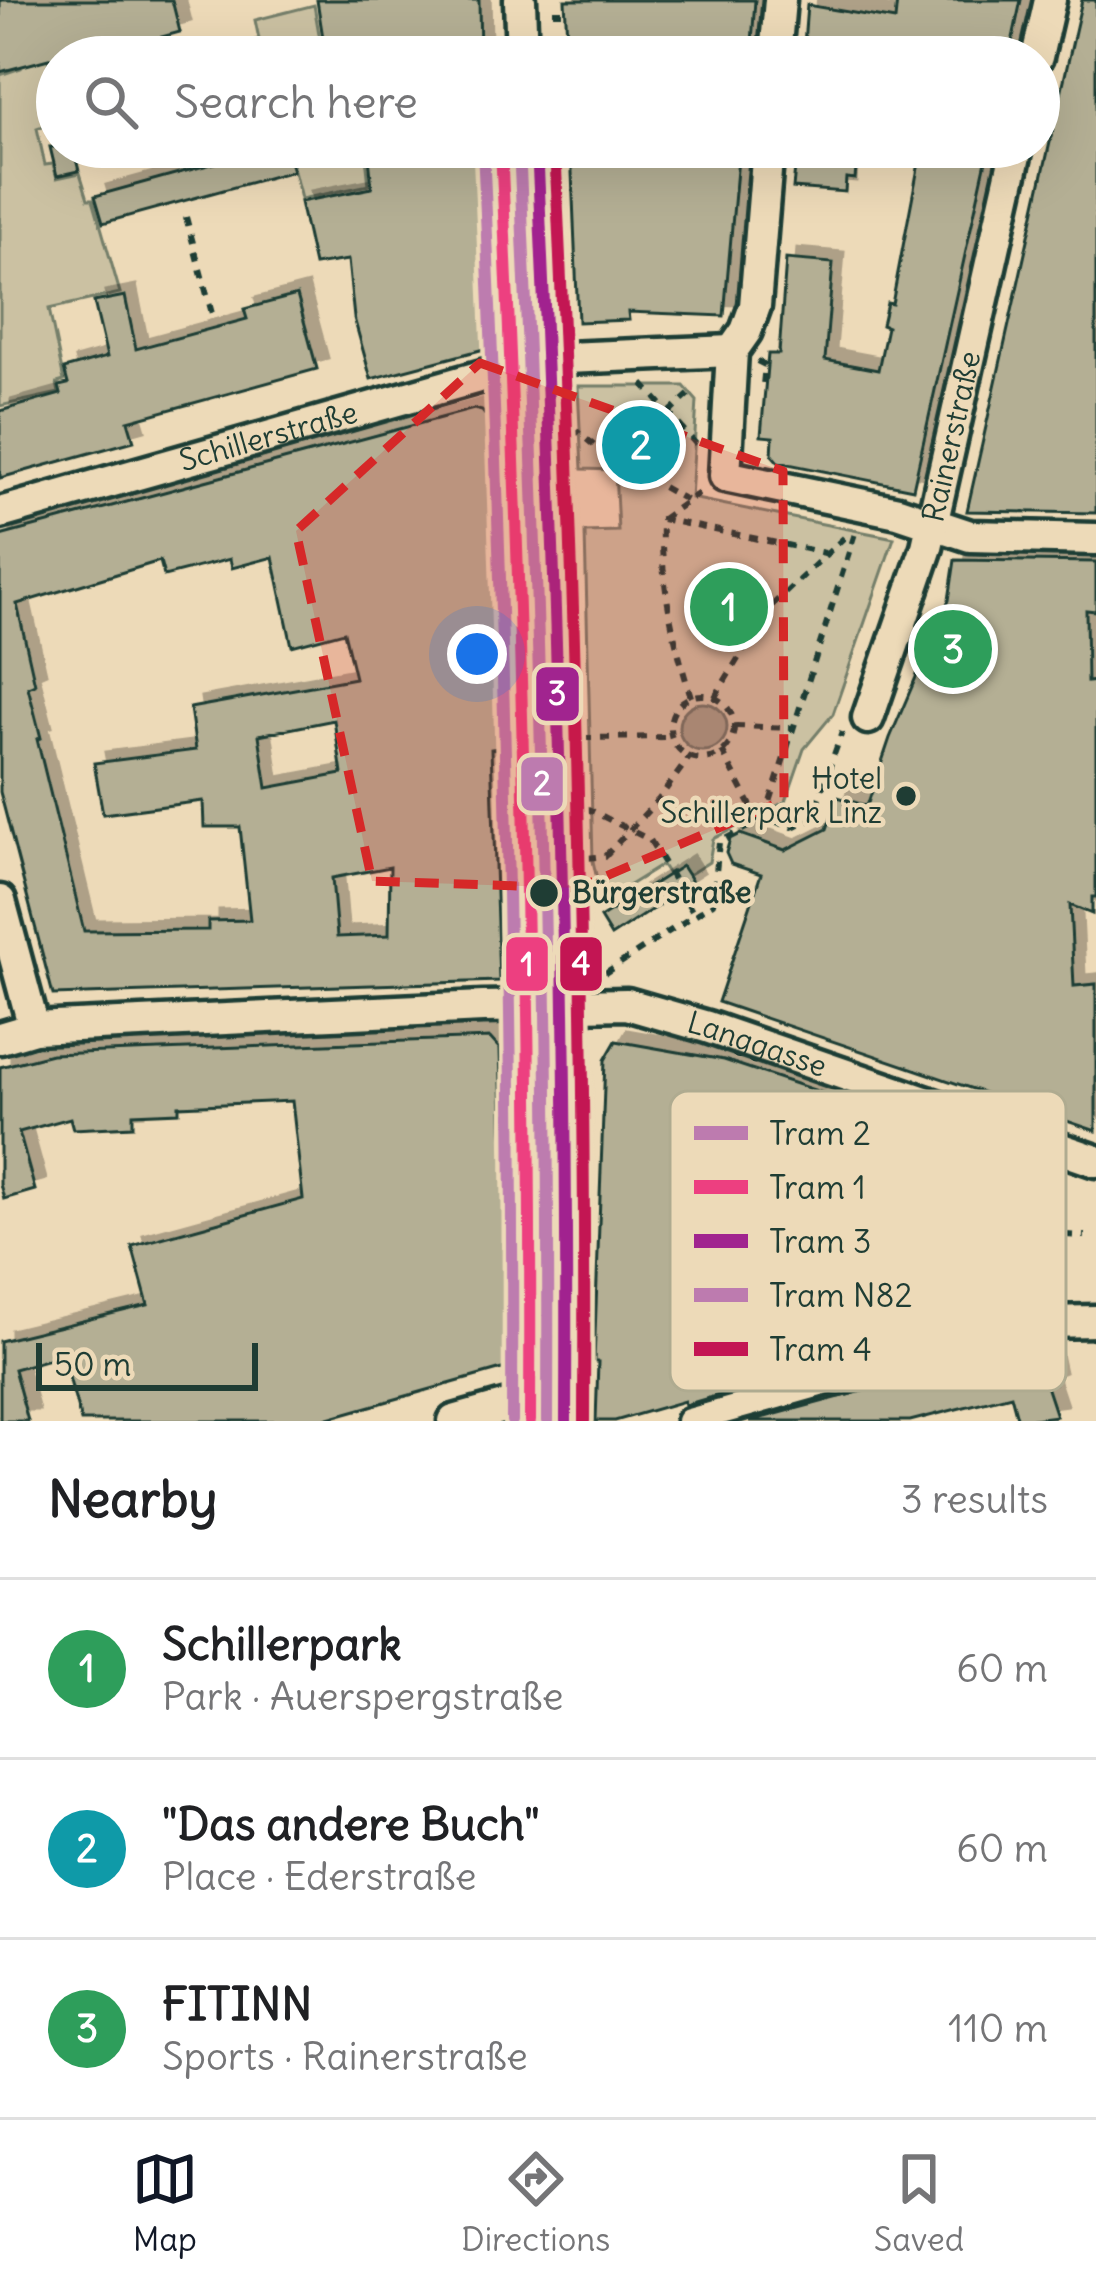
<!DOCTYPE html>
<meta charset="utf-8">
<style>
:root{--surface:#fff;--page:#f2f2f2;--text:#202124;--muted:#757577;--line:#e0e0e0;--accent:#111827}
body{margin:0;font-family:Delius,sans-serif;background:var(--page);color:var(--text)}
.scale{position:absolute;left:36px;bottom:30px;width:222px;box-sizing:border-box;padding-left:12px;border:6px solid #1f3d34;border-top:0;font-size:33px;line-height:42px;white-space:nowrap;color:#1f3d34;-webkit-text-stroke:9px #eddab8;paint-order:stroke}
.you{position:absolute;left:477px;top:654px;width:42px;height:42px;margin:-30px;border:9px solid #fff;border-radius:50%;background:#1a73e8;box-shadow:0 0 0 18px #1a73e833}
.badge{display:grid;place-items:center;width:78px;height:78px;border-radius:50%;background:var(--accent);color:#fff;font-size:39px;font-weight:700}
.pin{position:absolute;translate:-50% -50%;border:6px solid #fff;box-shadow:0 3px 12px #0006}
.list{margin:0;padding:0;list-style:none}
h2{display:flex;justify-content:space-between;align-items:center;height:156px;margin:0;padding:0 48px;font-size:51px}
h2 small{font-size:39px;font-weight:400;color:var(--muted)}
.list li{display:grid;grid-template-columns:78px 1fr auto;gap:36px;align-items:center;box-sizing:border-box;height:180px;padding:0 48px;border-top:3px solid var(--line)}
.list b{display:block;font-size:45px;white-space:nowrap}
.list p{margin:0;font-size:39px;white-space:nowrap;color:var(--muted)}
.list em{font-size:39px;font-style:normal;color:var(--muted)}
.icon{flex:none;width:66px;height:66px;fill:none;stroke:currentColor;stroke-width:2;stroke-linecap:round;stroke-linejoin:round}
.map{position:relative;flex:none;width:1096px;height:1421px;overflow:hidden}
.search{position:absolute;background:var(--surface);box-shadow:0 12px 48px #0002;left:36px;right:36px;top:36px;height:132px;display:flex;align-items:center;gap:30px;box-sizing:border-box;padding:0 42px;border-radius:66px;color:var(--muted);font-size:45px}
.sheet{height:696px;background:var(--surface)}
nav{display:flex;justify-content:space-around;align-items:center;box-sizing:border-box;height:168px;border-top:3px solid var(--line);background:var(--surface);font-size:33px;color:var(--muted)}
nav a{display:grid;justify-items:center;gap:6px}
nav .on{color:var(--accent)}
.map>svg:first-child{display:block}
</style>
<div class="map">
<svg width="1096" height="1421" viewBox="0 0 1096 1421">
<defs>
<filter id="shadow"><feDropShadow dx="11" dy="-11" stdDeviation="0" flood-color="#0004"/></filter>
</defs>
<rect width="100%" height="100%" fill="#eddab8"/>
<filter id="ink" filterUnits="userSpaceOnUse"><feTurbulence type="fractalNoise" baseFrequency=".00833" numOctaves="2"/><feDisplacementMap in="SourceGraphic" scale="24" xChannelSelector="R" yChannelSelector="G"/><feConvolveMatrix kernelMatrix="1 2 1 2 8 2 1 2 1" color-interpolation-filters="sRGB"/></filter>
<g filter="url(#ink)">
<g fill="#cbc1a2" stroke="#757f6b" stroke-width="3">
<polygon points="314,5 323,57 201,57 259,39 255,20"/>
<polygon points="45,49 57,91 57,121 37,128 45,165 53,164 57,178 80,173 88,199 93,199 120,293 49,309 64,381 57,383 59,393 0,406 0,75 21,68 19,57"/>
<polygon points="288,147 365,147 369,185 301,199"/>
<polygon points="578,386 684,386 697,401 691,498 894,538 833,714 804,749 786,801 713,839 709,862 674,884 662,865 602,902 593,861 585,532 618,531 615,470 582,469"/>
</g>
<circle fill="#9e9e85" stroke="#6b7765" stroke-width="3" cx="703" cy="727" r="24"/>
<g fill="#b4af94" stroke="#1f3d34" stroke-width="3" fill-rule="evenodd" filter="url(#shadow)">
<polygon points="0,0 172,0 180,32 89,57 56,57 0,72"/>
<polygon points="317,0 479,0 480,57 326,57"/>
<polygon points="565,0 755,0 751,57 568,57"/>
<polygon points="897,0 1021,0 1009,57 921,57 865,47 864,57 803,57 807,5 895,20"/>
<polygon points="1082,0 1096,0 1096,513 967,511"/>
<polygon points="50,147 73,147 79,171 57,176"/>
<polygon points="273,147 286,147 293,171 103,223 95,196"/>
<polygon points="368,147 481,147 484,349 371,379 354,318 348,260 314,265 300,202 372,188"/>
<polygon points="571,147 739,147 724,316 628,312 629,320 578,322"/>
<polygon points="797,147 858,147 855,179 846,178 845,192 793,188"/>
<polygon points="922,147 989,147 913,489 778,462 772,455 773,437 761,436 768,354 779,354 786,259 833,263 825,360 878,370 887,327 882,325 887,303 892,304"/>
<polygon points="297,295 317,369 128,421 134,441 0,478 0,411 61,394 59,386 68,384 64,369 107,357 94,302 125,296 136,349 247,319 244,309"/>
<path d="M474 409 482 411 487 418 499 748 491 749 499 981 53 995 0 792V536ZM273 557 292 646 344 632 355 678 190 708 196 750 94 763 103 814 203 801 204 827H240L250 920 208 921V930L84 931 37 739 41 738 28 687 35 684 17 604 160 561 164 576 230 559 232 568ZM334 720 342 774 267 788 259 735ZM390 867 389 935 337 937 332 878Z"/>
<polygon points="955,560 1096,562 1096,611 1086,610 1087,682 1096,681 1096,897 1092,897 1092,914 1070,905 1074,986 1096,984 1096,1131 718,1002 761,874 731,864 726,853 730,839 740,834 785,850 827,829 838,797 867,806 890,738 949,600"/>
<polygon points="682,866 693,883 611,936 600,918"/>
<polygon points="490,1038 500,1049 509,1367 318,1421 81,1421 63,1355 14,1369 28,1421 0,1421 0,1341 148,1305 132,1246 303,1199 292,1101 179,1106 179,1112 133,1114 133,1126 73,1129 70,1118 19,1132 35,1190 4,1199 0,1184 0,1067 51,1054"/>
<polygon points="616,1041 724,1060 1025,1160 1014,1197 1010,1236 1021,1237 1019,1267 988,1277 993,1293 879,1326 884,1346 685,1405 684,1401 615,1421 596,1421 598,1362 594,1362 605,1060"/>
<polygon points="1045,1342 1054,1383 1046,1386 1056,1416 1018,1421 1011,1395 910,1421 750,1421"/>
</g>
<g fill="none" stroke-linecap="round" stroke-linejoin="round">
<defs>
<polyline id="pedestrian" points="689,1421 838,1379"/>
<g id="minor">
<polyline points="520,0 522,57"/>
<polyline points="775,57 780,0"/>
<polyline points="1037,57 1050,0"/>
<polyline points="768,147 755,306 746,331 732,351 725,476 898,512 970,536 1096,539"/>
<path id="s1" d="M0 513 542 359 732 351"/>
<path id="s2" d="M868 718 927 547 1017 147"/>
<polyline points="0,901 34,1028"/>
<path id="s3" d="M0 1038 34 1028 483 1007 627 1004 707 1027 1096 1161"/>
<polyline points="838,1379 1045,1322 1096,1321"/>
<path d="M454 1421 518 1403 554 1401C557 983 543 564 526 147"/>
</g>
</defs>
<use href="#pedestrian" stroke="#1f3d34" stroke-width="33"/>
<use href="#minor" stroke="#1f3d34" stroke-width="39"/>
<g stroke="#1f3d34" stroke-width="6" stroke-dasharray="9 9" stroke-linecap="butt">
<polyline points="553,12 566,12"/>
<polyline points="186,217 214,321"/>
<polyline points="757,361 765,365 763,385"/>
<polyline points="643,384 696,444"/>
<polyline points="669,413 695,389"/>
<polyline points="573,428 609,458 688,501"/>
<polyline points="662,519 699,493"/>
<circle cx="702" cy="727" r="32"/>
<path d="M691 697C673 639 660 581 662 519L825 553"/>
<polyline points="715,697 768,609 850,532"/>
<polyline points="735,726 795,728"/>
<polyline points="583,738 672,737"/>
<polyline points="722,751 759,821"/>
<polyline points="586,808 650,840 695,916"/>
<polyline points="765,818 856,530"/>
<polyline points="587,858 605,856 659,799 691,755"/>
<polyline points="605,973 713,903 719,842 765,818 792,827 811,820 842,732"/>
<polyline points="1065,1235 1085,1236"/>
</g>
<use href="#pedestrian" stroke="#eddab8" stroke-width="24"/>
<use href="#minor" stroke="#eddab8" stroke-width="30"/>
<defs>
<path id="tram-1" d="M519 147C539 571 550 996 548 1421"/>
<path id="tram-2" d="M501 148C521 572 532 997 530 1421"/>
<path id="tram-3" d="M537 147C557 571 568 996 566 1421"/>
<path id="tram-4" d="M483 149C503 572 514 997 512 1421"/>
<path id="tram-5" d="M555 147C575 571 586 996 584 1421"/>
</defs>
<use href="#tram-1" stroke="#eddab8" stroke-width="21"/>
<use href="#tram-2" stroke="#eddab8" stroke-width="21"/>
<use href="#tram-3" stroke="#eddab8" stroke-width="21"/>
<use href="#tram-4" stroke="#eddab8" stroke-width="21"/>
<use href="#tram-5" stroke="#eddab8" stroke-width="21"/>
<use href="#tram-1" stroke="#bd7baf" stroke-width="12"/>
<use href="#tram-2" stroke="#ed3f80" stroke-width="12"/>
<use href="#tram-3" stroke="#a1248f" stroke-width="12"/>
<use href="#tram-4" stroke="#bd7baf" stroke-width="12"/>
<use href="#tram-5" stroke="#c31553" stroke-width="12"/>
</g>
</g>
<path fill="#d62828" fill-opacity="0.2" stroke="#d62828" stroke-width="9" stroke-dasharray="24 15" stroke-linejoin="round" d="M480 363 783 471 784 800 578 888 372 881 296 531Z"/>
<g fill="#1f3d34" stroke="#eddab8" stroke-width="4.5">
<circle cx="906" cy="796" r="12"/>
<circle cx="544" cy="893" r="16"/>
</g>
<g text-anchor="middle" stroke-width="9" stroke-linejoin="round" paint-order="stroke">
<g font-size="30" fill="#1f3d34" stroke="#eddab8">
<text dy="10" stroke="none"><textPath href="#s2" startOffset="294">Rainerstraße</textPath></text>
<text dy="10" stroke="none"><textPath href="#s1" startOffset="279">Schillerstraße</textPath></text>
<text dy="10" stroke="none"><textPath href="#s3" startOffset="765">Langgasse</textPath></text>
</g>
<g font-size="30" fill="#1f3d34" stroke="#eddab8" text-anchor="end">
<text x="882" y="789">Hotel<tspan x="882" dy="34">Schillerpark Linz</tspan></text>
</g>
<g font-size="30" font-weight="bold" fill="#1f3d34" stroke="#eddab8" text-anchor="start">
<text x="572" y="903">Bürgerstraße</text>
</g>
</g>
<rect x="670" y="1091" width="396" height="300" rx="18" fill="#eddab8" stroke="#afab90" stroke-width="3"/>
<rect x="694" y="1126" width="54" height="14" fill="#bd7baf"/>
<rect x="694" y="1180" width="54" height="14" fill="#ed3f80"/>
<rect x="694" y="1234" width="54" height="14" fill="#a1248f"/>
<rect x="694" y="1288" width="54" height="14" fill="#bd7baf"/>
<rect x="694" y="1342" width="54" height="14" fill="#c31553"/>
<g font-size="33" fill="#1f3d34">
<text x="769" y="1145">Tram 2</text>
<text x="769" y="1199">Tram 1</text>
<text x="769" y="1253">Tram 3</text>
<text x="769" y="1307">Tram N82</text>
<text x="769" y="1361">Tram 4</text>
</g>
<g stroke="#eddab8" stroke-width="4.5">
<rect x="534" y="665" width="47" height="58" rx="12" fill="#a1248f"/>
<rect x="519" y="755" width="46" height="58" rx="12" fill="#bd7baf"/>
<rect x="558" y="935" width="46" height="58" rx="12" fill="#c31553"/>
<rect x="504" y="935" width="46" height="58" rx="12" fill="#ed3f80"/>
</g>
<g font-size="33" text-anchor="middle" font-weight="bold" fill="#fff">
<text x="557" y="705">3</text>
<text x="542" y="795">2</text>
<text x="581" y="975">4</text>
<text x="527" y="976">1</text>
</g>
</svg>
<div class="scale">50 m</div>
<div class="you"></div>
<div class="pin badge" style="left:729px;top:607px;background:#2e9e5b">1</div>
<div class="pin badge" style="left:641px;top:445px;background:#0f9aa8">2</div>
<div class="pin badge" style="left:953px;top:649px;background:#2e9e5b">3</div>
<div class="search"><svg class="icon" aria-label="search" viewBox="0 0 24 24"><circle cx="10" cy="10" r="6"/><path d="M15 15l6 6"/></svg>Search here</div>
</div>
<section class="sheet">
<h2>Nearby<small>3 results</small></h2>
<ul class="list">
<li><span class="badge" style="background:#2e9e5b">1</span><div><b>Schillerpark</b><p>Park · Auerspergstraße</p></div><em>60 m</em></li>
<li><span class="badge" style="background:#0f9aa8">2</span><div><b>&quot;Das andere Buch&quot;</b><p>Place · Ederstraße</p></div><em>60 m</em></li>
<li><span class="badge" style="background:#2e9e5b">3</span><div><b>FITINN</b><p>Sports · Rainerstraße</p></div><em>110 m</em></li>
</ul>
</section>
<nav>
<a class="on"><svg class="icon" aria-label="map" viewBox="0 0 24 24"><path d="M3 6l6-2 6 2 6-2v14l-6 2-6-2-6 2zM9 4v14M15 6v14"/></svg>Map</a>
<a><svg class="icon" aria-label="directions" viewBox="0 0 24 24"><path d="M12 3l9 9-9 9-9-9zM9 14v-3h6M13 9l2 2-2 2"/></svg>Directions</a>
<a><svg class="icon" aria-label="saved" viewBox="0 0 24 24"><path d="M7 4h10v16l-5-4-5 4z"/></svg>Saved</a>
</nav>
